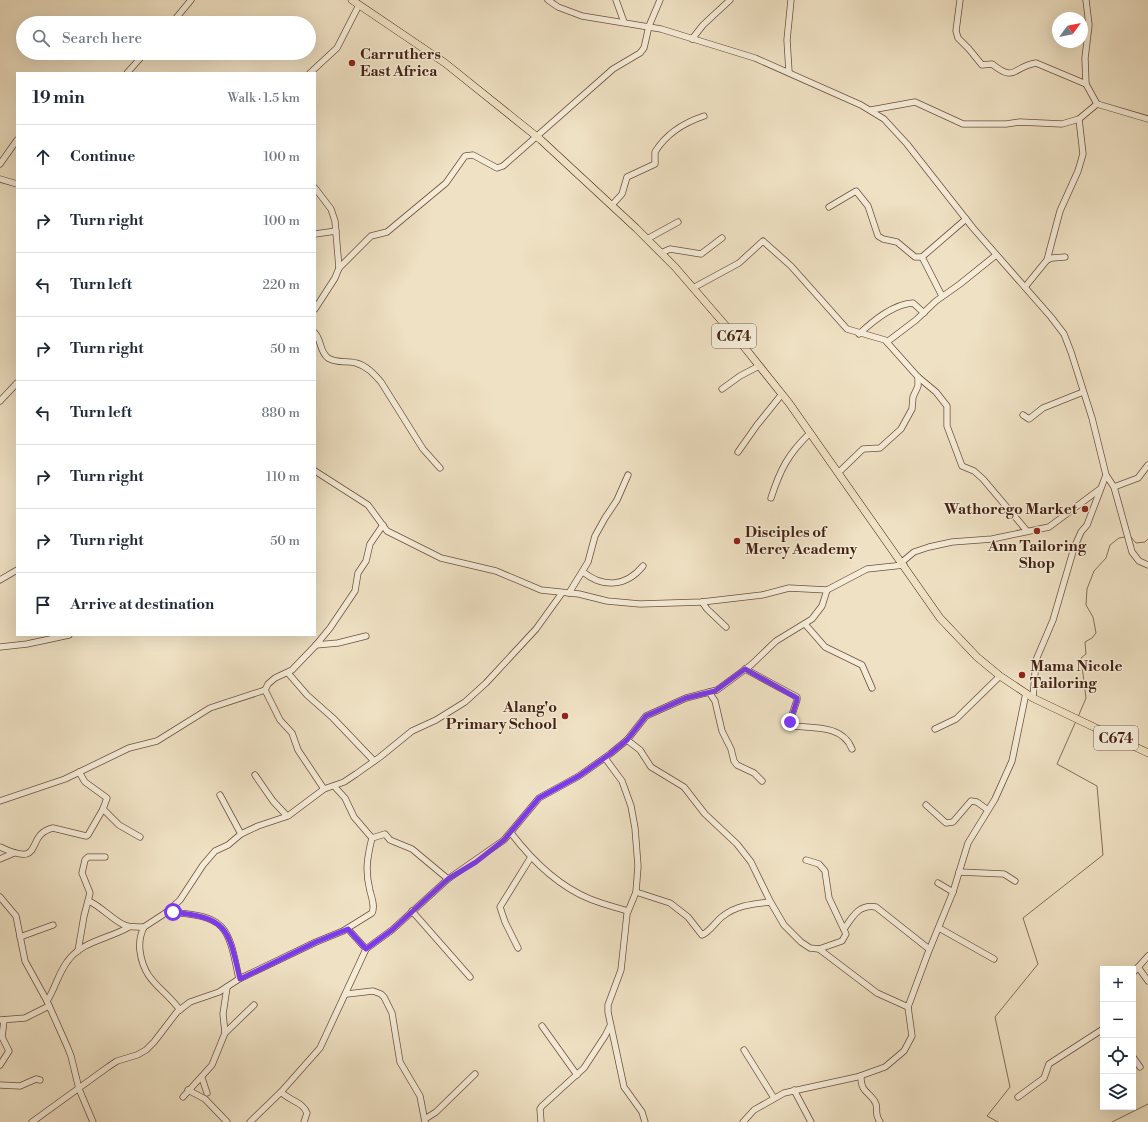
<!DOCTYPE html>
<meta charset="utf-8">
<style>
:root{--surface:#fff;--page:#f6f6f7;--text:#1f2937;--muted:#747a83;--line:#e0e1e3}
body{margin:0;font-family:"Libre Bodoni",serif;background:var(--page);color:var(--text)}
.controls{position:absolute;right:12px;bottom:12px;display:grid;overflow:hidden;border-radius:0px;box-shadow:0 4px 16px #0002}
.controls button{width:36px;height:36px;display:grid;place-items:center;padding:0;border:0;border-bottom:1px solid var(--line);background:var(--surface);color:var(--text);font:20px sans-serif}
.compass{position:absolute;left:1052px;top:12px;width:36px;height:36px;border-radius:50%;background:var(--surface);box-shadow:0 4px 16px #0002;rotate:57deg}
.stop{position:absolute;width:12px;height:12px;margin:-9px;border:3px solid #7c3aed;border-radius:50%;background:#fff}
.stop.end{background:#7c3aed;border-color:#fff;box-shadow:0 1px 4px #0008}
.list{margin:0;padding:0;list-style:none}
h2{display:flex;justify-content:space-between;align-items:center;height:52px;margin:0;padding:0 16px;font-size:17px}
h2 small{font-size:13px;font-weight:400;color:var(--muted)}
.list li{display:grid;grid-template-columns:26px 1fr auto;gap:12px;align-items:center;box-sizing:border-box;height:64px;padding:0 16px;border-top:1px solid var(--line)}
.list b{display:block;font-size:15px;white-space:nowrap}
.list em{font-size:13px;font-style:normal;color:var(--muted)}
.icon{flex:none;width:22px;height:22px;fill:none;stroke:currentColor;stroke-width:2;stroke-linecap:round;stroke-linejoin:round}
.map{position:relative;flex:none;width:1148px;height:1122px;overflow:hidden}
.search{position:absolute;background:var(--surface);box-shadow:0 4px 16px #0002;left:16px;top:16px;width:300px;height:44px;display:flex;align-items:center;gap:10px;box-sizing:border-box;padding:0 14px;border-radius:22px;color:var(--muted);font-size:15px}
.panel{position:absolute;background:var(--surface);box-shadow:0 4px 16px #0002;left:16px;top:72px;width:300px;height:564px;border-radius:0px}
.map>svg:first-child{display:block}
</style>
<div class="map">
<svg width="1148" height="1122" viewBox="0 0 1148 1122">
<rect width="100%" height="100%" fill="#efe1c3"/>
<filter id="stains"><feTurbulence type="fractalNoise" baseFrequency=".005" numOctaves="4"/><feColorMatrix values="0 0 0 0 .2 0 0 0 0 .09 0 0 0 0 .02 0 0 0 .5 -.17"/></filter>
<radialGradient id="worn" r=".72"><stop offset=".6" stop-color="#630" stop-opacity="0"/><stop offset="1" stop-color="#630" stop-opacity=".3"/></radialGradient>
<g fill="none" stroke-linecap="round" stroke-linejoin="round">
<g stroke="#876c59" stroke-width="1">
<polyline points="1131,537 1136,543 1145,542 1148,539"/>
<polyline points="1078,717 1086,698 1081,658 1086,654 1085,642 1092,638 1096,633 1093,617 1086,605 1087,589 1094,571 1106,558 1110,545 1119,538 1125,537"/>
<polyline points="998,1122 987,1116 1010,1087 995,1017 1038,964 1023,918 1103,855 1097,786 1057,764 1076,721"/>
<polyline points="1112,1122 1148,1104"/>
</g>
<defs>
<g id="minor">
<polyline points="548,0 558,7 582,16 661,29 755,58 861,105 884,119 907,144 973,228 1051,317 1064,334 1071,352 1092,418 1106,475 1114,487 1132,552 1139,561 1148,565"/>
<polyline points="616,0 624,22"/>
<path d="M960 0 956 31 958 38 969 49 982 65 992 64C1016 83 1012 67 1036 63L1086 84"/>
<polyline points="1086,0 1089,25 1085,58 1086,84 1097,104 1148,119"/>
<polyline points="172,23 191,0"/>
<polyline points="692,39 703,25 730,0"/>
<polyline points="789,72 787,40 791,0"/>
<polyline points="127,73 145,53"/>
<polyline points="310,73 337,48 359,5"/>
<polyline points="871,110 915,102 963,124 1006,124 1020,122 1062,124 1079,119 1097,104"/>
<polyline points="0,164 17,140"/>
<polyline points="0,179 17,184"/>
<polyline points="315,188 331,209 335,221 339,268 335,278 315,309"/>
<path d="M612 205 622 194 627 177 655 164V152C666 134 683 123 704 116"/>
<polyline points="829,207 856,191 868,206 878,236 883,239 897,242 915,257 922,257 966,219"/>
<polyline points="315,234 336,231"/>
<polyline points="647,239 678,222"/>
<polyline points="661,253 670,249 701,254 722,238"/>
<polyline points="922,257 942,296"/>
<polyline points="1047,260 1060,211 1078,171 1083,154 1079,119"/>
<polyline points="339,268 371,236 387,232 446,183 465,156 473,155 497,168 503,166 613,69 640,53 644,48 649,26 660,0"/>
<polyline points="1025,287 1047,260 1052,258 1065,257"/>
<polyline points="693,288 739,263 763,241 791,266 847,329 885,340 918,377 936,392 947,406 947,426 962,466 974,471 983,479 1027,531"/>
<path d="M315 333C322 341 319 351 328 358 337 364 347 360 356 363 367 366 374 374 381 382L423 449 440 468"/>
<path d="M859 334C873 321 893 304 913 303L924 313"/>
<polyline points="887,342 916,320 936,301 960,284 996,255"/>
<polyline points="722,389 740,376 759,366"/>
<polyline points="0,401 17,383"/>
<polyline points="1023,415 1029,419 1043,408 1083,392"/>
<polyline points="738,452 757,425 782,394"/>
<polyline points="315,471 368,505 387,531 441,558 496,571 541,590 579,594 607,601 640,604 702,602 762,595 789,588 827,590 867,569 904,565"/>
<polyline points="838,473 863,449 880,448 901,429 912,409 913,397 918,386 918,377"/>
<polyline points="1114,487 1138,478 1148,465"/>
<path d="M771 498C780 470 788 454 810 433"/>
<polyline points="902,562 914,552 929,547 952,542 992,539 1049,527 1100,489"/>
<path d="M583 572C603 588 626 587 643 566"/>
<polyline points="0,580 17,570"/>
<polyline points="569,593 588,562 595,536 605,518 617,500 628,475"/>
<polyline points="702,602 707,609 726,627"/>
<polyline points="805,624 825,647 862,665 872,688"/>
<polyline points="316,645 338,643 366,636"/>
<polyline points="0,647 27,644 69,635"/>
<path d="M745 669 797 697V700L790 721 792 726C813 728 843 725 852 749"/>
<polyline points="288,673 307,695 333,718 374,761"/>
<polyline points="265,690 280,720 292,733 298,750 324,789"/>
<polyline points="709,692 715,701 722,731 731,749 734,761 737,765 754,773 762,781"/>
<polyline points="1033,698 1036,660 1053,620 1074,548 1081,532 1087,525 1106,475"/>
<polyline points="935,729 956,719 1000,676"/>
<polyline points="627,740 640,750 651,767 684,787 705,814 737,844 751,862 770,901 784,925 801,942 810,948 819,949 877,993 908,1007"/>
<polyline points="605,758 622,781 631,806 635,828 638,866 636,892 627,914 621,970 608,1005 608,1012 624,1087 642,1112 645,1122"/>
<polyline points="255,775 273,801 287,816"/>
<polyline points="334,786 345,798 354,817 372,838"/>
<polyline points="220,795 241,834"/>
<polyline points="0,801 65,779 129,748 157,741 210,708 265,690 268,684 275,678 292,670 316,645 330,628 355,591 358,573 366,561 370,544 383,525"/>
<polyline points="926,805 946,823 953,822 971,801 977,802 988,810"/>
<polyline points="103,809 119,825 140,837"/>
<path d="M511 833C531 859 558 886 590 899 602 904 615 907 628 911"/>
<path d="M0 847C47 869 23 835 53 828L86 836 88 835 103 809 107 798 85 782 79 772"/>
<polyline points="0,859 14,853"/>
<polyline points="806,860 819,864 825,871 829,898 846,934 842,941 819,949"/>
<polyline points="959,872 1004,874 1015,881"/>
<polyline points="938,883 953,892"/>
<path d="M636 892 670 903 688 917 702 935C711 931 715 922 723 916 737 905 753 904 770 902"/>
<polyline points="0,897 16,916 25,961 47,1001 67,1046 71,1056 79,1089 93,1122"/>
<path d="M89 901C102 907 117 924 127 926 132 927 138 927 144 927"/>
<polyline points="412,911 470,977"/>
<path d="M167 912C226 916 228 924 239 979"/>
<polyline points="939,928 994,959"/>
<polyline points="348,929 366,949"/>
<path d="M844 929C853 916 859 904 876 907L929 949"/>
<polyline points="20,937 53,925"/>
<polyline points="518,948 505,922 500,907 531,857"/>
<polyline points="78,951 84,916 90,893 82,873 85,860 88,857 105,857"/>
<polyline points="1138,967 1148,981"/>
<polyline points="1133,973 1148,956"/>
<polyline points="347,994 373,991 381,994 384,997 392,1013 400,1062 420,1096 425,1122"/>
<path d="M47 1001C55 989 58 974 67 962 81 941 109 939 129 927"/>
<path d="M180 1010C163 987 144 982 140 951 139 943 140 935 144 927L167 912 180 900 203 865 215 851 228 845 241 834 258 826 288 816 324 789 344 782 356 774 380 757 412 731 436 720 465 702 486 683 536 629 562 593"/>
<polyline points="0,1020 25,1018 49,1006"/>
<polyline points="542,1026 577,1075"/>
<polyline points="225,1033 223,1014 227,987"/>
<polyline points="744,1050 774,1098"/>
<polyline points="1133,1057 1140,1067"/>
<polyline points="0,1065 9,1051 2,1037 4,1020"/>
<path d="M861 1076C860 1093 871 1092 876 1104 878 1112 874 1113 880 1122"/>
<polyline points="202,1078 207,1093"/>
<polyline points="0,1085 20,1086 36,1079 40,1080"/>
<polyline points="188,1090 205,1099 227,1122"/>
<polyline points="794,1090 811,1122"/>
<path d="M281 1092C290 1101 303 1102 307 1113L304 1122"/>
<polyline points="183,1097 212,1065 225,1033 254,1005"/>
<polyline points="1018,1097 1044,1078 1049,1064 1103,1029"/>
<polyline points="425,1119 436,1112 475,1074"/>
<path d="M32 1122 108 1067 117 1061 137 1055 146 1050 154 1042 177 1012 190 1002 219 992 239 979 316 942 343 931 372 913C375 907 372 898 370 891 365 871 367 858 372 838L385 834 390 840 412 849 448 879"/>
<polyline points="250,1122 281,1092 320,1048 366,949 392,930 448,879 504,840 539,798 579,776 610,754 627,740 646,716 686,698 717,690 751,665 776,641 812,619 822,606 827,590"/>
<polyline points="541,1122 540,1109 542,1106 584,1068 605,1036 610,1026"/>
<polyline points="743,1122 754,1110 784,1093 857,1077 885,1067 904,1051 912,1036 908,1007 928,953 953,892 968,843 995,799 1012,761 1026,693"/>
</g>
<polyline id="major" points="352,0 445,63 541,140 636,228 675,267 745,348 789,403 940,618 977,657 1000,676 1033,698 1148,753"/>
</defs>
<use href="#minor" stroke="#6e503f" stroke-width="7"/>
<use href="#major" stroke="#432013" stroke-width="8"/>
<use href="#minor" stroke="#f5ecd8" stroke-width="5.5"/>
<use href="#major" stroke="#efe1c3" stroke-width="7"/>
</g>
<g fill="none" stroke-linecap="round" stroke-linejoin="round">
<path stroke="#7c3aed" stroke-width="5" d="M173 912C228 918 228 928 240 979L316 942 348 929 366 949 392 930 448 879 476 862 504 840 539 798 579 776 610 754 627 740 646 716 686 698 715 691 745 669 797 698V700L790 722"/>
</g>
<g fill="#8f2418" stroke="#f5ecd8" stroke-width="1.5">
<circle cx="352" cy="63" r="4"/>
<circle cx="1085" cy="509" r="4"/>
<circle cx="1037" cy="531" r="4"/>
<circle cx="737" cy="541" r="4"/>
<circle cx="1022" cy="675" r="4"/>
<circle cx="565" cy="716" r="4"/>
</g>
<g text-anchor="middle" stroke-width="3" stroke-linejoin="round" paint-order="stroke">
<g fill="#f5ecd8" stroke="#785d4e" stroke-width="1">
<rect x="712" y="324" width="44" height="24" rx="3"/>
<rect x="1094" y="726" width="44" height="24" rx="3"/>
</g>
<g font-size="14" font-weight="bold" fill="#432013">
<text x="734" y="341">C674</text>
<text x="1116" y="743">C674</text>
</g>
<g font-size="15" font-weight="bold" fill="#432013" stroke="#f5ecd8" text-anchor="start">
<text x="360" y="59">Carruthers<tspan x="360" dy="17">East Africa</tspan></text>
<text x="1077" y="514" text-anchor="end">Wathorego Market</text>
<text x="745" y="537">Disciples of<tspan x="745" dy="17">Mercy Academy</tspan></text>
<text x="1037" y="551" text-anchor="middle">Ann Tailoring<tspan x="1037" dy="17">Shop</tspan></text>
<text x="1030" y="671">Mama Nicole<tspan x="1030" dy="17">Tailoring</tspan></text>
<text x="557" y="712" text-anchor="end">Alang'o<tspan x="557" dy="17">Primary School</tspan></text>
</g>
</g>
<rect width="100%" height="100%" filter="url(#stains)"/>
<rect width="100%" height="100%" fill="url(#worn)"/>
</svg>
<div class="controls">
<button>+</button>
<button>−</button>
<button><svg class="icon" aria-label="locate" viewBox="0 0 24 24"><circle cx="12" cy="12" r="6"/><path d="M12 2v4M12 18v4M2 12h4M18 12h4"/></svg></button>
<button><svg class="icon" aria-label="layers" viewBox="0 0 24 24"><path d="M12 4l9 5-9 5-9-5zM3 14l9 5 9-5"/></svg></button>
</div>
<svg class="compass" viewBox="-18 -18 36 36"><path d="M0-13l5 13h-10z" fill="#e53935"/><path d="M0 13l5-13h-10z" fill="#747a83"/></svg>
<div class="stop" style="left:173px;top:912px"></div>
<div class="stop end" style="left:790px;top:722px"></div>
<div class="search"><svg class="icon" aria-label="search" viewBox="0 0 24 24"><circle cx="10" cy="10" r="6"/><path d="M15 15l6 6"/></svg>Search here</div>
<section class="panel">
<h2>19 min<small>Walk · 1.5 km</small></h2>
<ul class="list">
<li><svg class="icon" aria-label="ahead" viewBox="0 0 24 24"><path d="M12 20V5M6 11l6-6 6 6"/></svg><div><b>Continue</b></div><em>100 m</em></li>
<li><svg class="icon" aria-label="right" viewBox="0 0 24 24"><path d="M7 20v-9h11M14 6l5 5-5 5"/></svg><div><b>Turn right</b></div><em>100 m</em></li>
<li><svg class="icon" aria-label="left" viewBox="0 0 24 24"><path d="M17 20v-9H6M10 6l-5 5 5 5"/></svg><div><b>Turn left</b></div><em>220 m</em></li>
<li><svg class="icon" aria-label="right" viewBox="0 0 24 24"><path d="M7 20v-9h11M14 6l5 5-5 5"/></svg><div><b>Turn right</b></div><em>50 m</em></li>
<li><svg class="icon" aria-label="left" viewBox="0 0 24 24"><path d="M17 20v-9H6M10 6l-5 5 5 5"/></svg><div><b>Turn left</b></div><em>880 m</em></li>
<li><svg class="icon" aria-label="right" viewBox="0 0 24 24"><path d="M7 20v-9h11M14 6l5 5-5 5"/></svg><div><b>Turn right</b></div><em>110 m</em></li>
<li><svg class="icon" aria-label="right" viewBox="0 0 24 24"><path d="M7 20v-9h11M14 6l5 5-5 5"/></svg><div><b>Turn right</b></div><em>50 m</em></li>
<li><svg class="icon" aria-label="arrive" viewBox="0 0 24 24"><path d="M6 21V4h12l-3 4 3 4H6"/></svg><div><b>Arrive at destination</b></div></li>
</ul>
</section>
</div>
